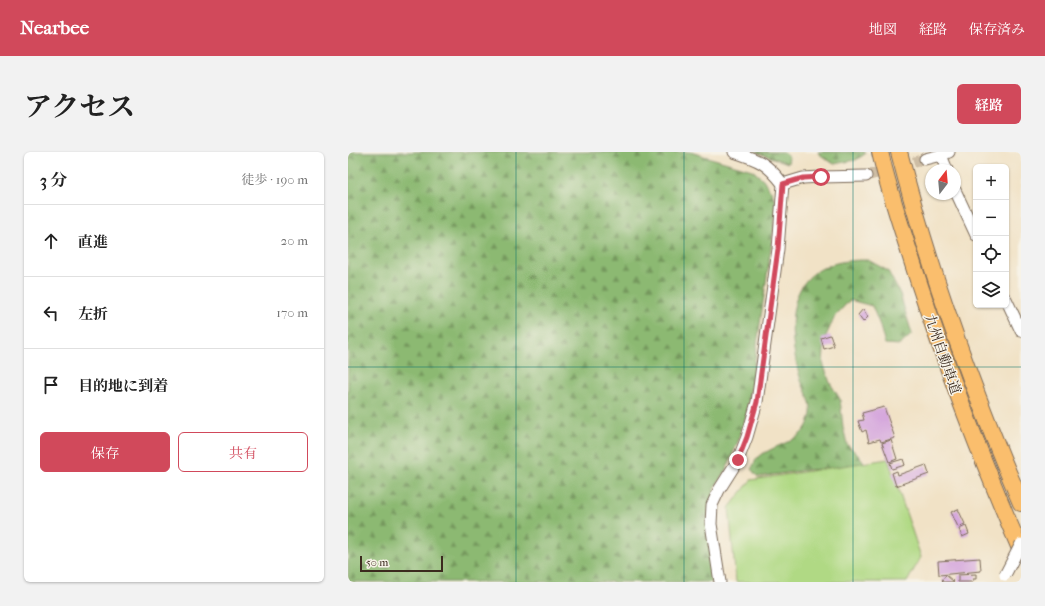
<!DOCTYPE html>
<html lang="ja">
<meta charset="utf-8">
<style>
:root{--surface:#fff;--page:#f2f2f2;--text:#222;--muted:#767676;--line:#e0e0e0;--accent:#d1495b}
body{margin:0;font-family:"IM FELL French Canon","Noto Serif JP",serif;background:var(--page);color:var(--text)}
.controls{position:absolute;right:12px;top:12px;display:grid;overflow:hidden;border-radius:6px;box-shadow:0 1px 3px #0004}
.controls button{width:36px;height:36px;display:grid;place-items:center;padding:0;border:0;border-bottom:1px solid var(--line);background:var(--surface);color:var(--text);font:20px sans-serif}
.compass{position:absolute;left:577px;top:12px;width:36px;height:36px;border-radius:50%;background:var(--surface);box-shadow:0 1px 3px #0004;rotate:16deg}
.scale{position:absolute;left:12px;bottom:10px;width:83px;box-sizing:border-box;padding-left:4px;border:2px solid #3b2a1e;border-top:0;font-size:11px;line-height:14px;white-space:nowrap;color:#3b2a1e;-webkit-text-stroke:3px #f7f3e8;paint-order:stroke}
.stop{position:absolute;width:12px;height:12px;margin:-9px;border:3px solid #d1495b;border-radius:50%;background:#fff}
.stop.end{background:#d1495b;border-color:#fff;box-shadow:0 1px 4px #0008}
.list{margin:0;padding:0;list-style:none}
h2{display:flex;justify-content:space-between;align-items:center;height:52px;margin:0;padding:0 16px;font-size:17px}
h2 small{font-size:13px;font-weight:400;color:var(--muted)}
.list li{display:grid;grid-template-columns:26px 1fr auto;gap:12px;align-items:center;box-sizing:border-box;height:72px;padding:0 16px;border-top:1px solid var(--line)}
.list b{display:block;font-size:15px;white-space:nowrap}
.list em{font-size:13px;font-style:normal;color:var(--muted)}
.actions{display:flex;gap:8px;padding:12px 16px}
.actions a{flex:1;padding:9px 0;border:1px solid var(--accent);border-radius:6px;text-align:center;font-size:14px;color:var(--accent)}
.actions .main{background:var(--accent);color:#fff}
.icon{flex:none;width:22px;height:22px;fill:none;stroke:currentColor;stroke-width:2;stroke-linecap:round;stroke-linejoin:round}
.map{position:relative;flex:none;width:673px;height:430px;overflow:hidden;border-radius:6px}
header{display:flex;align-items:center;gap:24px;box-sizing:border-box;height:56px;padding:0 20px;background:var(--accent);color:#fff}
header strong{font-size:19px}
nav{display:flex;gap:22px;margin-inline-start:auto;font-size:14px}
.intro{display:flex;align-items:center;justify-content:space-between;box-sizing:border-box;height:96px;padding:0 24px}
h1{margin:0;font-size:28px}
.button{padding:10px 18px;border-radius:6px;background:var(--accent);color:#fff;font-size:14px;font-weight:700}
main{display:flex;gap:24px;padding:0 24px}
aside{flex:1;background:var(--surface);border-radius:6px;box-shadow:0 1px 3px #0004}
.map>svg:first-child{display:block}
</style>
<header>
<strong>Nearbee</strong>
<nav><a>地図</a><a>経路</a><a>保存済み</a></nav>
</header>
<div class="intro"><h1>アクセス</h1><a class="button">経路</a></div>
<main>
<aside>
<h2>3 分<small>徒歩 · 190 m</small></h2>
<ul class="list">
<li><svg class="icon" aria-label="ahead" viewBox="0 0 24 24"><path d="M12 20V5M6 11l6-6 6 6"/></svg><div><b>直進</b></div><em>20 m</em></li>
<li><svg class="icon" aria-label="left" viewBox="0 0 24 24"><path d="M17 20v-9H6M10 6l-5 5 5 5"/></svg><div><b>左折</b></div><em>170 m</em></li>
<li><svg class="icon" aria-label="arrive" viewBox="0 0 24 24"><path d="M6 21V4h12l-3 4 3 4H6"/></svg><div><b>目的地に到着</b></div></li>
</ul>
<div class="actions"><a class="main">保存</a><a>共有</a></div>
</aside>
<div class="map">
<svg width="673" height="430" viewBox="0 0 673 430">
<defs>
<pattern id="forest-firs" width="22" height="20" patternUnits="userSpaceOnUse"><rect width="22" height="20" fill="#8cb972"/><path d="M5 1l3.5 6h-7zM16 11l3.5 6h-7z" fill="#74975d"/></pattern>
</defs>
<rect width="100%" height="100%" fill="#f7f3e8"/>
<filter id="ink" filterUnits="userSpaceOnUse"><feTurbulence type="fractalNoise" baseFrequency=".025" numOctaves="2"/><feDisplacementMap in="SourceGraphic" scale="8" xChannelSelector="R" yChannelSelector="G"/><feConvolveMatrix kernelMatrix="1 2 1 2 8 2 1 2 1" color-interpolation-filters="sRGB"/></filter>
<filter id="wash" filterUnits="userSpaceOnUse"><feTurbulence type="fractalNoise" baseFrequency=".012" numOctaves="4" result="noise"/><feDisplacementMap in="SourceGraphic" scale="16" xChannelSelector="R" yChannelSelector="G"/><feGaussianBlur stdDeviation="0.9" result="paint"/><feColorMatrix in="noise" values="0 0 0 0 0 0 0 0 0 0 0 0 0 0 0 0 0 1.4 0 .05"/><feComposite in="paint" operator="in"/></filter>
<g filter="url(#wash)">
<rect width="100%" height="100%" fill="#f1e2c6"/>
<g fill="url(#forest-firs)" stroke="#647248">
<polygon points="0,0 342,0 404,18 415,27 424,41 429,54 399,262 391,287 378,318 366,337 369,430 0,430"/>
<polygon points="407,0 436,0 441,5 440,11"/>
<polygon points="470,0 517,0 517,2 508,8 486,12 471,2"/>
<path d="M520 108 540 119 552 142 564 182 552 193 537 192 531 171 524 154 502 148 487 164 477 186 475 211 482 231 492 247 495 275 499 292 512 305 519 314 458 318 410 325 403 317C406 313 408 306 411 304 414 301 419 300 422 298 441 288 458 287 463 262 465 249 455 237 452 225 442 190 435 134 475 116 489 109 504 108 520 108Z"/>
</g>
<polygon fill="#b0d984" stroke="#768251" points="540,307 573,405 559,430 388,430 381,356 403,328"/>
<g id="blocks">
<g fill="#d6a8dd">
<polygon points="515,157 520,165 515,170 510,163"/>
<polygon points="482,183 486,194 476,197 473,186"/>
<polygon points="536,255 547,286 533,290 532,287 521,290 518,278 514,280 510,269 516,268 514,261"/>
<polygon points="543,288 549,307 541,310 534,291"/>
<polygon points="555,307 557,313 544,317 542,311"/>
<polygon points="578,313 581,322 548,334 544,321 549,319 550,323"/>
<polygon points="610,357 617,372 610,375 603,360"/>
<polygon points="618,374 621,382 614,385 611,377"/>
<polygon points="632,406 633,419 591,423 590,409"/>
<polygon points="628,422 628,427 625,427 625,430 610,430 610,423"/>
<polygon points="598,423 606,430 594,430 595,429 594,428"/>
</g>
</g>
</g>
<g filter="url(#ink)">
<use href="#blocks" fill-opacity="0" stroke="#7b6a59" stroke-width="1"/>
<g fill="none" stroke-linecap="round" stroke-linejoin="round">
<polyline stroke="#cdbda4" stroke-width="11" stroke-dasharray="11 5.5" stroke-linecap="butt" points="518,24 577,7"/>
<defs>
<g id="minor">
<polyline points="593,3 599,18"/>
<polyline points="577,7 593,3 601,0"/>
<polyline points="435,32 455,26 473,25 518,24"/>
<polyline points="607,38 628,83"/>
<polyline points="658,147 673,179"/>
<path d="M372 430 363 372 364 353 371 338 390 308 399 285 409 250 430 97 435 32C419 11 411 8 386 0"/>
</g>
<g id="highway">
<path d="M532 0C539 31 549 62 559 93 591 197 630 299 673 399"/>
<path d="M551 0C582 120 624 237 673 351"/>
</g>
</defs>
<use href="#minor" stroke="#7b6a59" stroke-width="13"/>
<use href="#highway" stroke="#7b6a59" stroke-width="18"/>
<use href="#minor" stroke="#fff" stroke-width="11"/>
<use href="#highway" stroke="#fabe6d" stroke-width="16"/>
<defs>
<polyline id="minor-bridge" points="657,423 673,392"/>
</defs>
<use href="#minor-bridge" stroke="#7b6a59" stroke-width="13" stroke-linecap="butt"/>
<use href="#minor-bridge" stroke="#fff" stroke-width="11"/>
</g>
</g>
<g fill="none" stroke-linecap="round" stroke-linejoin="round" filter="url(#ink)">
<polyline stroke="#d1495b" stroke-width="5" points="390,308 399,285 409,250 430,97 435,32 455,26 473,25"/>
</g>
<path fill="none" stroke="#0f766e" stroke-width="1" stroke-opacity="0.55" d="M168 0V430M336 0V430M505 0V430M0 215H673"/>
<g text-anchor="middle" stroke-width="3" stroke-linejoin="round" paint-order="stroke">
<g font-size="14" fill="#3b2a1e" stroke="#f7f3e8">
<text transform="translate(595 202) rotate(71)" y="5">九州自動車道</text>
</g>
</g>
</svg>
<div class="controls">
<button>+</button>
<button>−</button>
<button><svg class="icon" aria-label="locate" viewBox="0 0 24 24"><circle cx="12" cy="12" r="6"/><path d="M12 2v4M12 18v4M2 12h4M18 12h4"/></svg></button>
<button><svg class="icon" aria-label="layers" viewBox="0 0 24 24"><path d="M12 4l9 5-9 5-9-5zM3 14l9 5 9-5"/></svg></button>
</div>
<svg class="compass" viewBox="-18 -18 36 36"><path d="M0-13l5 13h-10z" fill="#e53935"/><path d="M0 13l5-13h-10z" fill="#767676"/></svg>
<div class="scale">50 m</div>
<div class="stop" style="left:473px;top:25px"></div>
<div class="stop end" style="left:390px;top:308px"></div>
</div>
</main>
